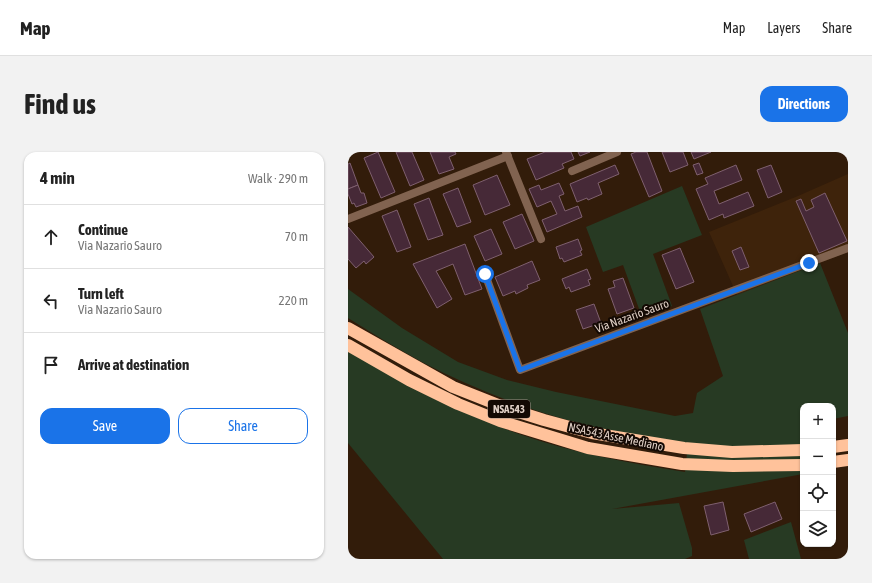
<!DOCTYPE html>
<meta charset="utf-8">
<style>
:root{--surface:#fff;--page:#f2f2f2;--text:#222;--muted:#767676;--line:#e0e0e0;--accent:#1a73e8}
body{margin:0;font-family:"Asap Condensed",sans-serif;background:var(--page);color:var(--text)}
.controls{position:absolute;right:12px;bottom:12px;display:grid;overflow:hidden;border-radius:8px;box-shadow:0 1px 3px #0004}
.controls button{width:36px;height:36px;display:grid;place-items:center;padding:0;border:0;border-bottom:1px solid var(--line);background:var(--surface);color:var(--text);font:20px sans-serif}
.stop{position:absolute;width:12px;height:12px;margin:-9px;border:3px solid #1a73e8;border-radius:50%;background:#fff}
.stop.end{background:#1a73e8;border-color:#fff;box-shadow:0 1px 4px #0008}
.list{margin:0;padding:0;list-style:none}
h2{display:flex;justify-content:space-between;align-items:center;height:52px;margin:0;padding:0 16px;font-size:17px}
h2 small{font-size:13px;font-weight:400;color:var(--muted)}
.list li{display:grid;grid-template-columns:26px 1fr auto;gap:12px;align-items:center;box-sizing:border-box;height:64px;padding:0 16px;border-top:1px solid var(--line)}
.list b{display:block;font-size:15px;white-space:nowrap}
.list p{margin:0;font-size:13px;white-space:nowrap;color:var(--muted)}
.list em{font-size:13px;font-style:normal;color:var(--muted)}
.actions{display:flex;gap:8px;padding:12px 16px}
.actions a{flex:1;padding:9px 0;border:1px solid var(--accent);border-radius:12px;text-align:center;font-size:14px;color:var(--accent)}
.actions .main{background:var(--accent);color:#fff}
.icon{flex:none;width:22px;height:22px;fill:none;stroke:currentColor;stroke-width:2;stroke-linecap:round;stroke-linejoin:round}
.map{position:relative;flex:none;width:500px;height:407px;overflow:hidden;border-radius:12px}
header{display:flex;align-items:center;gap:24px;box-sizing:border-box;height:56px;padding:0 20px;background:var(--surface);border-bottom:1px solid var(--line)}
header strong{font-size:19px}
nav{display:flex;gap:22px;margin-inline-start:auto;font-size:14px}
.intro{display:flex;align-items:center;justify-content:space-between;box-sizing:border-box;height:96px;padding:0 24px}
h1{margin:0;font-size:28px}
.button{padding:10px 18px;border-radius:12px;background:var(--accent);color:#fff;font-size:14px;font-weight:700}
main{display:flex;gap:24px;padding:0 24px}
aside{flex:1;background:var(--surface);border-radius:12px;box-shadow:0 1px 3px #0004}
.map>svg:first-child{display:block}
</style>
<header>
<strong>Map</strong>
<nav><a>Map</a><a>Layers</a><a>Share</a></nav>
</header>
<div class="intro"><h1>Find us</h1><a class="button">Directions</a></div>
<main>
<aside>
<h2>4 min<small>Walk · 290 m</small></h2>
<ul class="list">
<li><svg class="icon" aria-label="ahead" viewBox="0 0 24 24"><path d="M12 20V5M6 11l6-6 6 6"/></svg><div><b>Continue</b><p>Via Nazario Sauro</p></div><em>70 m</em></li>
<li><svg class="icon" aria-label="left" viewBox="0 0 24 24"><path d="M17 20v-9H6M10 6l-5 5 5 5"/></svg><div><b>Turn left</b><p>Via Nazario Sauro</p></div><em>220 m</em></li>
<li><svg class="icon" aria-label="arrive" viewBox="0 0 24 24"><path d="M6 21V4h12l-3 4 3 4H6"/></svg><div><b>Arrive at destination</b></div></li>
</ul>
<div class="actions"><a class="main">Save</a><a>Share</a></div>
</aside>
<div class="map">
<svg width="500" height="407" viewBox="0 0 500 407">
<rect width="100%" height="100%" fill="#321c0a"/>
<polygon fill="#3e230b" points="500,22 500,100 389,143 361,80 450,44"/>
<g fill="#273a23">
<polygon points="334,34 354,83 305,102 324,154 294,165 275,113 255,120 238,75"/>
<path d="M472 111 500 181V264L485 267V254H455V322L264 357 331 351 344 396V404L337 407H95L0 291V199C55 231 111 261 171 282 225 301 281 311 337 320L340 292C296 285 251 278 209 265 162 251 116 232 74 210 48 196 24 181 0 166V137L54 176 110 210 159 228 208 240 327 264 345 261 349 241 375 224 352 157Z"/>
<polygon points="443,370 453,407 401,407 396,388"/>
</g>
<g fill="#462937" stroke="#7f606f">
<polygon points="30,0 47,40 33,46 16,6"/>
<polygon points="48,0 64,0 76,28 62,34"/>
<polygon points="82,0 107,0 108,2 101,5 106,17 91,22"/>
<polygon points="197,0 223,0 226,7 214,12 216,16 188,28 179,7"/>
<polygon points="230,0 242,0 232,4"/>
<polygon points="288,0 299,0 314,39 301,45 283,2"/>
<polygon points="314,0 335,0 340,13 322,20"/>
<polygon points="343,0 363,0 346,7"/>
<polygon points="2,11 10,33 0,37 0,12"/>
<polygon points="351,11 355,21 349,23 345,13"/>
<polygon points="267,13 271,22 250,31 254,42 240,48 239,46 229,50 222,32"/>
<polygon points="388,13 394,28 366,39 371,52 400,40 406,54 376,66 375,62 361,68 348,37 360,32 357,26"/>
<polygon points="423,13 434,40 420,46 409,18"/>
<polygon points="149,23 162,53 137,63 125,33"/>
<polygon points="211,31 216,42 211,44 217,59 230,54 234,65 199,80 194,68 209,62 203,49 189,55 181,37 191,33 193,38"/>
<polygon points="10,33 13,41 16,41 19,51 8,55 6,51 4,52 0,42 0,37"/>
<polygon points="110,36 123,70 109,75 95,42"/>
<polygon points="477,41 499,89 471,101 448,49 453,47 458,59 466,55 463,48"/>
<polygon points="81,46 95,83 80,88 66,52"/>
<polygon points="49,58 63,95 49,100 34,64"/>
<polygon points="174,62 186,89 167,97 155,70"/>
<polygon points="0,75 26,105 18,112 16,109 8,116 0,107"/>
<polygon points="143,77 154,102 137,109 126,84"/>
<polygon points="230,87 234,98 232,99 234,103 216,110 214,106 212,107 208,95"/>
<polygon points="117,92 134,137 117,143 105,112 88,119 104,147 89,156 65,112"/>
<polygon points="393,95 401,115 392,118 384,99"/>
<polygon points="332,96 346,130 328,137 314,103"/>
<polygon points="184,109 192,128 179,133 180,136 168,142 167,139 155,144 147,125"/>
<polygon points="239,117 243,127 240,128 242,133 223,140 221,135 218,137 214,127"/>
<polygon points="275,126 286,156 269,162 260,137 267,135 265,129"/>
<polygon points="246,152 253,171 235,177 228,158"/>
<polygon points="375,350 381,378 363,383 356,354"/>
<polygon points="427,350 434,367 403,380 396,362"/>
</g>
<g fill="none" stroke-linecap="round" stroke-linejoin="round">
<g stroke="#816350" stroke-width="8">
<polyline points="158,0 193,87"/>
<polyline points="224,19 269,0"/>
<polyline points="0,67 160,4"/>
<polyline points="137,122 172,218 500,96"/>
</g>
<g stroke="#ffc29b" stroke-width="12">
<polyline points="0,176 105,235 158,256 196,268 244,281 336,296 384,300 455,298"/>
<polyline points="0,193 61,228 110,252 152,269 240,296 334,312 385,314 455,313"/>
<polyline points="485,295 500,293"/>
<polyline points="485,310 500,308"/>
</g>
</g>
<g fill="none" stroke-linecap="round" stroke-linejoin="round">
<polyline stroke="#1a73e8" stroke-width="5" points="137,122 172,218 461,111"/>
</g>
<g text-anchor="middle" stroke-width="4" stroke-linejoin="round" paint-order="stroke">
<rect fill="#130903" stroke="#a2948b" stroke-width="1" x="140" y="248" width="42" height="18" rx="3"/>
<g font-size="11" font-weight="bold" fill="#dfcfc5">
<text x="161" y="261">NSA543</text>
</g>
<g font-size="12" fill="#dfcfc5" stroke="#130903">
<text transform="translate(284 164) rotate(-20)" y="4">Via Nazario Sauro</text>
<text transform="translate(268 285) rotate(12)" y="4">NSA543 Asse Mediano</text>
</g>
</g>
</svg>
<div class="controls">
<button>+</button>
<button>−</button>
<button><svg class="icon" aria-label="locate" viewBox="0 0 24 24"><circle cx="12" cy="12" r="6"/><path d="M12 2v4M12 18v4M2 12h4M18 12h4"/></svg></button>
<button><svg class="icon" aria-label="layers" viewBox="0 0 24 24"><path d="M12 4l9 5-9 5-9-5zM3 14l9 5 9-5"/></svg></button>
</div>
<div class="stop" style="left:137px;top:122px"></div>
<div class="stop end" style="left:461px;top:111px"></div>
</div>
</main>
